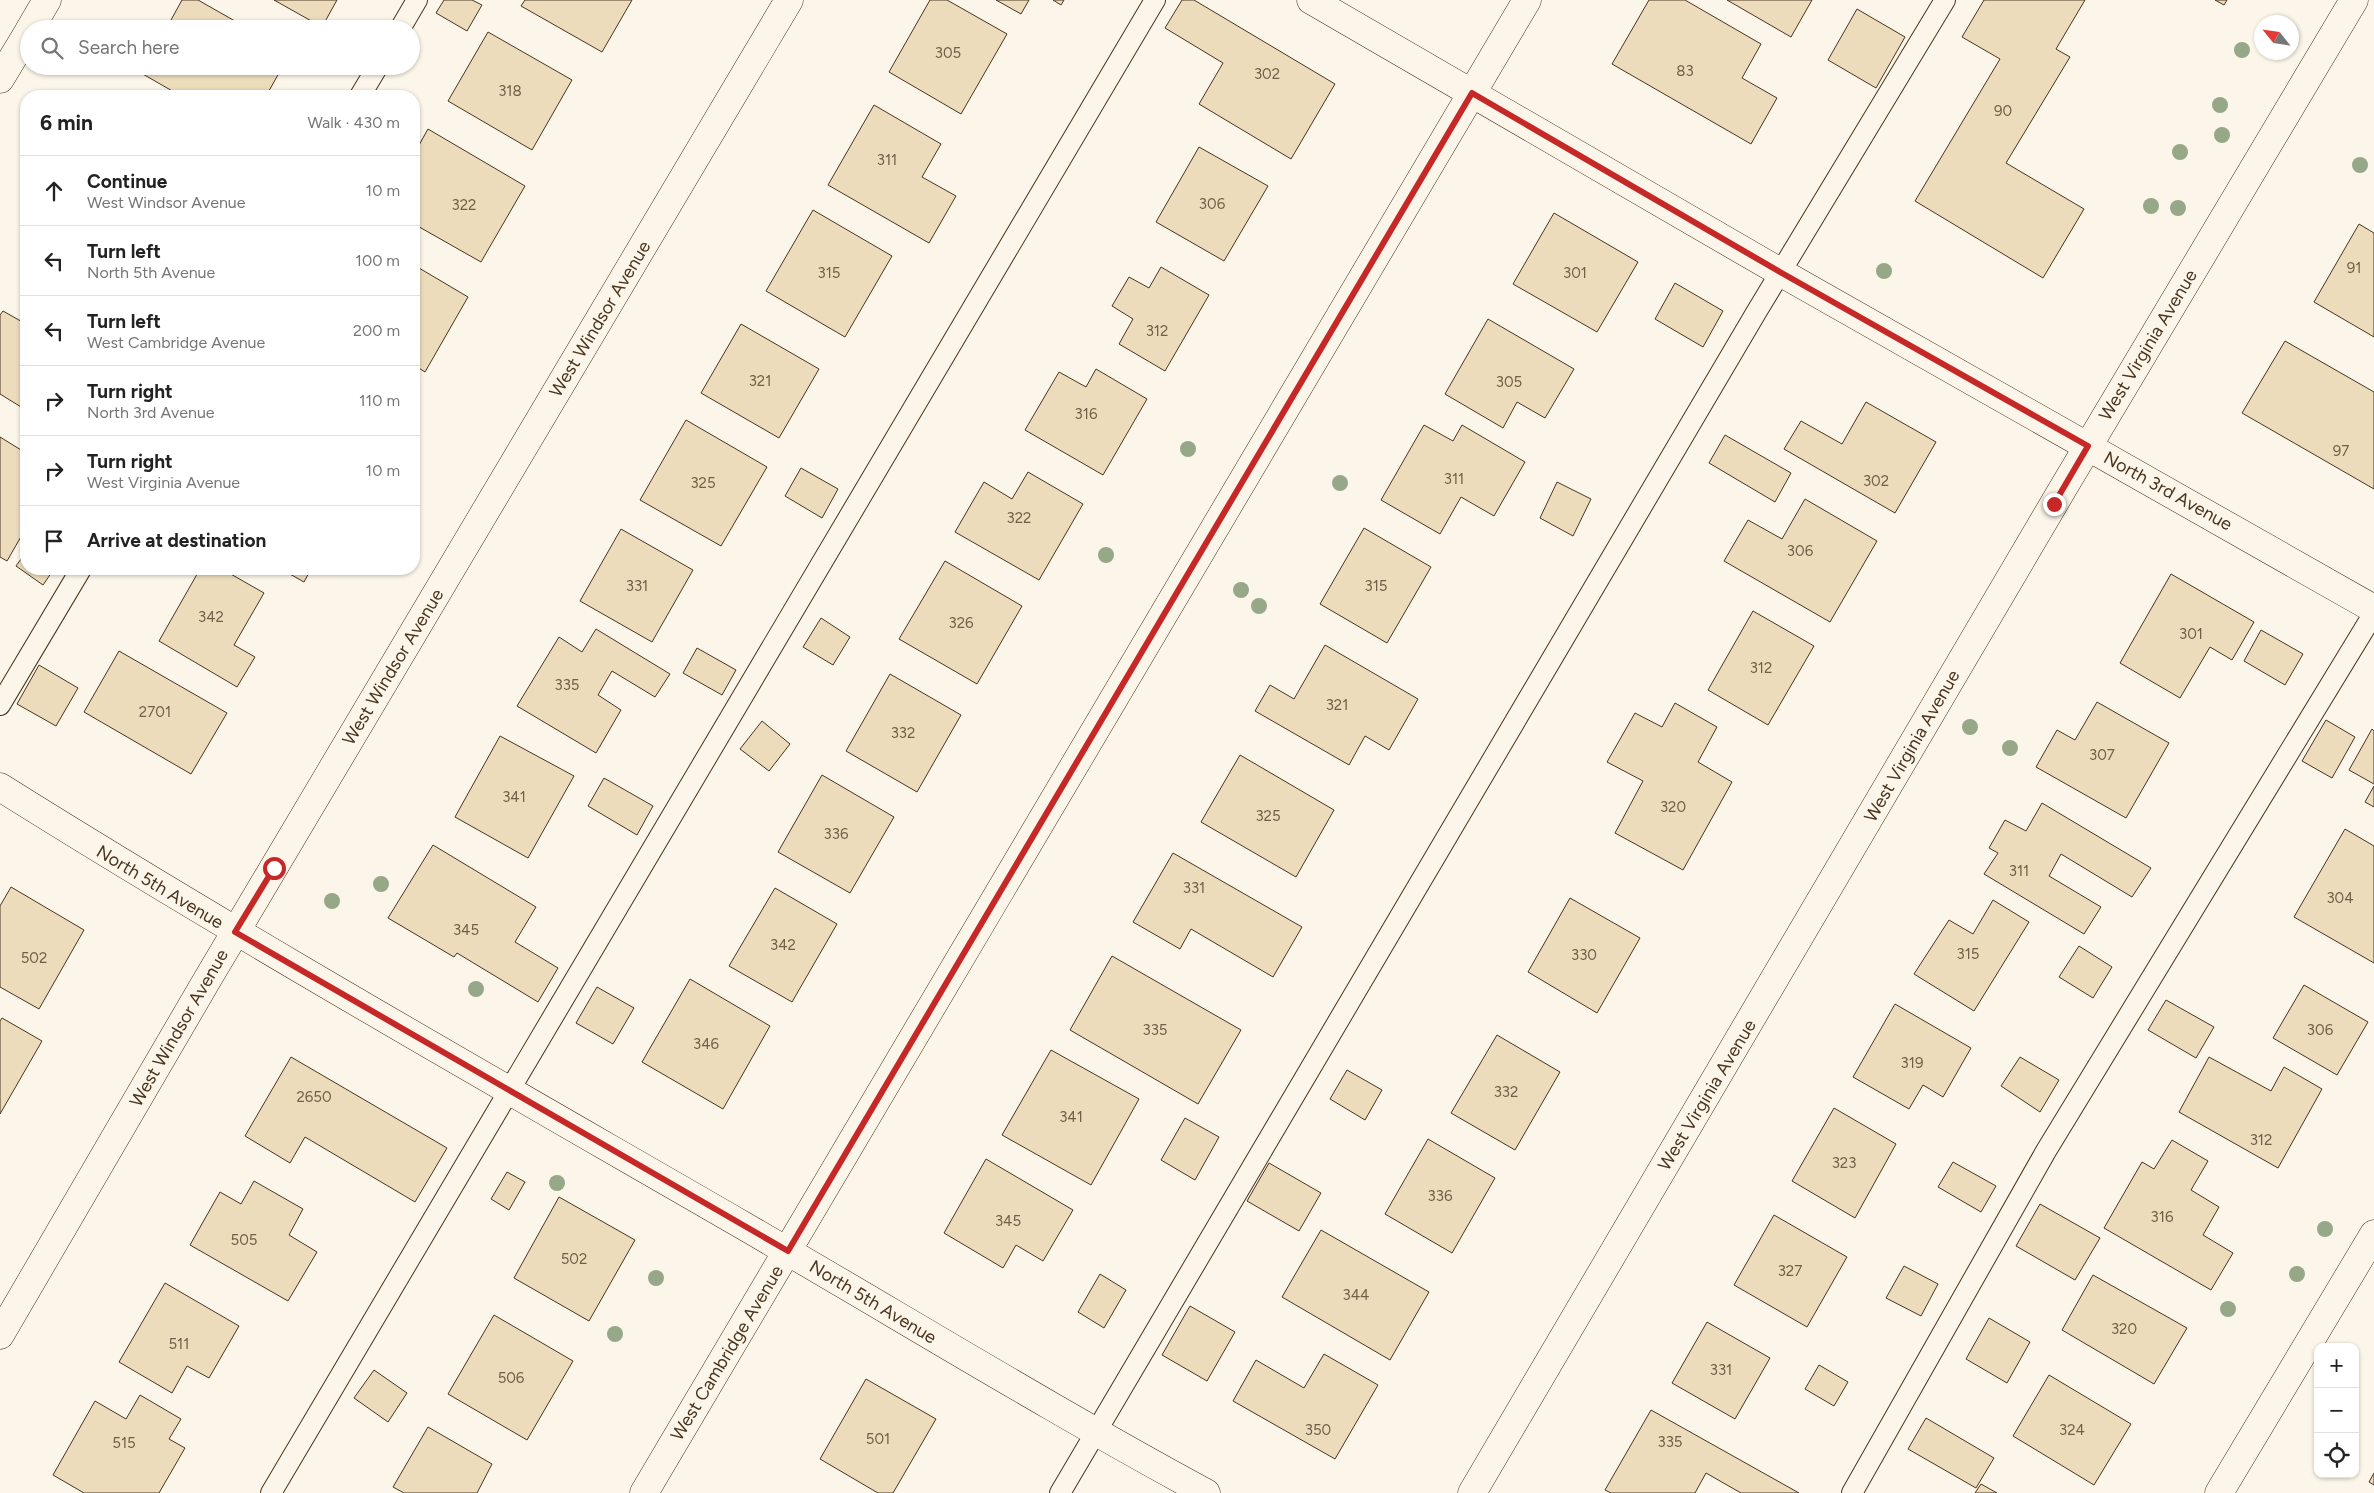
<!DOCTYPE html>
<meta charset="utf-8">
<style>
:root{--surface:#fff;--page:#f6f6f6;--text:#222;--muted:#767676;--line:#e0e0e0}
body{margin:0;font-family:Figtree,sans-serif;background:var(--page);color:var(--text)}
.controls{position:absolute;right:15px;bottom:15px;display:grid;overflow:hidden;border-radius:10px;box-shadow:0 1px 4px #0004}
.controls button{width:45px;height:45px;display:grid;place-items:center;padding:0;border:0;border-bottom:1px solid var(--line);background:var(--surface);color:var(--text);font:25px sans-serif}
.compass{position:absolute;left:2254px;top:15px;width:45px;height:45px;border-radius:50%;background:var(--surface);box-shadow:0 1px 4px #0004;rotate:300deg}
.stop{position:absolute;width:15px;height:15px;margin:-11px;border:4px solid #c62828;border-radius:50%;background:#fff}
.stop.end{background:#c62828;border-color:#fff;box-shadow:0 1px 5px #0008}
.list{margin:0;padding:0;list-style:none}
h2{display:flex;justify-content:space-between;align-items:center;height:65px;margin:0;padding:0 20px;font-size:21px}
h2 small{font-size:16px;font-weight:400;color:var(--muted)}
.list li{display:grid;grid-template-columns:32px 1fr auto;gap:15px;align-items:center;box-sizing:border-box;height:70px;padding:0 20px;border-top:1px solid var(--line)}
.list b{display:block;font-size:19px;white-space:nowrap}
.list p{margin:0;font-size:16px;white-space:nowrap;color:var(--muted)}
.list em{font-size:16px;font-style:normal;color:var(--muted)}
.icon{flex:none;width:28px;height:28px;fill:none;stroke:currentColor;stroke-width:2;stroke-linecap:round;stroke-linejoin:round}
.map{position:relative;flex:none;width:2374px;height:1493px;overflow:hidden}
.search{position:absolute;background:var(--surface);box-shadow:0 1px 4px #0004;left:20px;top:20px;width:400px;height:55px;display:flex;align-items:center;gap:12px;box-sizing:border-box;padding:0 18px;border-radius:28px;color:var(--muted);font-size:19px}
.panel{position:absolute;background:var(--surface);box-shadow:0 1px 4px #0004;left:20px;top:90px;width:400px;height:485px;border-radius:20px}
.map>svg:first-child{display:block}
</style>
<div class="map">
<svg width="2374" height="1493" viewBox="0 0 2374 1493">
<rect width="100%" height="100%" fill="#fbf6e9"/>
<g fill="#ecdcbc" stroke="#4a3520">
<polygon points="182,0 198,0 249,29 166,29"/>
<polygon points="274,0 337,0 322,27"/>
<polygon points="444,0 472,0 482,5 467,31 436,13"/>
<polygon points="525,0 632,0 602,52 521,6"/>
<polygon points="930,0 947,0 1007,34 961,114 889,72"/>
<polygon points="996,0 1029,0 1021,14"/>
<polygon points="1053,0 1064,0 1061,5"/>
<polygon points="1182,0 1194,0 1335,84 1291,159 1199,104 1223,63 1165,28"/>
<polygon points="1649,0 1685,0 1761,44 1742,78 1777,98 1751,144 1612,64"/>
<polygon points="1727,0 1812,0 1791,37"/>
<polygon points="1984,0 2085,0 2056,49 2070,57 2006,163 2084,209 2043,278 1915,201 2000,59 1962,37"/>
<polygon points="2215,0 2227,0 2224,5"/>
<polygon points="1857,9 1905,37 1876,88 1828,60"/>
<polygon points="488,32 572,80 532,150 448,101"/>
<polygon points="145,66 283,66 266,96 181,96 141,73"/>
<polygon points="874,105 941,144 922,177 956,196 929,243 828,185"/>
<polygon points="428,129 525,186 481,262 414,224 414,154"/>
<polygon points="1199,147 1268,186 1224,261 1156,222"/>
<polygon points="813,210 892,256 845,337 766,291"/>
<polygon points="1554,213 1638,262 1597,332 1513,284"/>
<polygon points="2359,224 2374,233 2374,337 2314,302"/>
<polygon points="414,265 468,297 425,372 414,365"/>
<polygon points="26,267 26,278 21,276"/>
<polygon points="1161,267 1209,295 1165,371 1119,344 1133,319 1112,306 1129,277 1149,288"/>
<polygon points="1675,283 1723,311 1703,347 1655,319"/>
<polygon points="3,311 26,324 26,410 0,394 0,315"/>
<polygon points="1488,319 1574,369 1545,418 1517,402 1503,428 1445,394"/>
<polygon points="741,324 819,369 779,438 701,393"/>
<polygon points="2285,341 2374,392 2374,489 2242,413"/>
<polygon points="1096,369 1147,399 1103,475 1025,430 1059,372 1086,387"/>
<polygon points="1866,402 1936,442 1895,513 1784,449 1801,421 1842,444"/>
<polygon points="686,420 767,467 721,546 640,500"/>
<polygon points="1424,425 1453,441 1462,425 1525,462 1494,516 1461,497 1440,534 1381,500"/>
<polygon points="1725,435 1791,473 1775,502 1709,463"/>
<polygon points="0,437 26,453 26,528 7,561 0,557"/>
<polygon points="801,468 838,489 822,518 785,496"/>
<polygon points="1028,472 1083,504 1039,580 955,532 984,482 1012,499"/>
<polygon points="1557,482 1591,499 1573,536 1540,518"/>
<polygon points="1805,499 1877,541 1830,622 1724,561 1748,520 1782,539"/>
<polygon points="1364,528 1431,567 1387,643 1320,604"/>
<polygon points="621,529 693,570 652,642 580,601"/>
<polygon points="26,552 26,569 54,569 43,585 16,566"/>
<polygon points="945,561 1022,606 977,684 899,639"/>
<polygon points="200,569 222,569 264,593 234,645 255,657 237,687 159,641"/>
<polygon points="281,569 311,569 304,582"/>
<polygon points="2171,574 2254,622 2232,660 2210,647 2180,698 2120,663"/>
<polygon points="1753,611 1814,646 1768,725 1708,690"/>
<polygon points="821,618 850,637 833,665 803,647"/>
<polygon points="596,629 670,674 655,697 612,671 598,695 621,710 596,753 517,706 559,637 582,652"/>
<polygon points="2261,630 2303,654 2285,685 2244,661"/>
<polygon points="1325,645 1418,699 1389,750 1365,736 1349,765 1255,711 1270,685 1294,699"/>
<polygon points="697,648 736,670 722,695 683,673"/>
<polygon points="119,651 227,713 191,774 84,712"/>
<polygon points="39,665 78,688 56,726 17,704"/>
<polygon points="890,674 961,715 917,792 846,751"/>
<polygon points="2097,702 2169,743 2126,818 2036,767 2057,730 2075,740"/>
<polygon points="1675,703 1717,727 1698,762 1732,782 1683,870 1615,833 1643,781 1607,762 1635,713 1662,727"/>
<polygon points="2326,720 2355,737 2332,778 2302,761"/>
<polygon points="762,721 790,744 769,771 740,749"/>
<polygon points="2372,729 2374,731 2374,784 2349,770"/>
<polygon points="500,736 574,776 528,858 455,817"/>
<polygon points="1240,755 1334,810 1296,877 1201,822"/>
<polygon points="822,775 894,817 850,893 778,852"/>
<polygon points="604,778 653,806 637,835 588,806"/>
<polygon points="2374,786 2374,807 2365,802"/>
<polygon points="2042,803 2151,868 2132,897 2061,854 2049,876 2101,907 2084,934 1984,874 1998,853 1989,848 2005,820 2026,831"/>
<polygon points="2345,829 2374,846 2374,963 2294,917"/>
<polygon points="433,845 536,907 515,942 558,968 538,1002 457,953 454,957 388,918"/>
<polygon points="1173,853 1302,927 1273,977 1191,929 1180,949 1133,922"/>
<polygon points="11,887 84,930 39,1009 0,987 0,906"/>
<polygon points="775,888 837,924 792,1002 729,966"/>
<polygon points="1570,898 1640,938 1597,1013 1528,972"/>
<polygon points="1993,900 2029,922 1974,1011 1914,974 1949,920 1973,934"/>
<polygon points="2079,946 2112,967 2093,998 2059,977"/>
<polygon points="1112,956 1241,1030 1198,1104 1070,1030"/>
<polygon points="690,979 770,1026 723,1109 642,1062"/>
<polygon points="2304,985 2368,1022 2337,1075 2273,1038"/>
<polygon points="597,987 634,1008 613,1044 576,1023"/>
<polygon points="2166,1000 2214,1027 2196,1058 2148,1030"/>
<polygon points="1895,1004 1971,1048 1943,1097 1923,1085 1909,1109 1853,1077"/>
<polygon points="2,1018 42,1041 0,1114 0,1021"/>
<polygon points="1497,1035 1560,1072 1515,1150 1451,1113"/>
<polygon points="1051,1050 1139,1099 1091,1185 1002,1135"/>
<polygon points="291,1057 447,1148 415,1202 305,1137 290,1163 245,1136"/>
<polygon points="2020,1057 2059,1080 2040,1112 2001,1086"/>
<polygon points="2209,1057 2271,1091 2284,1067 2322,1089 2278,1168 2179,1112"/>
<polygon points="1347,1070 1382,1090 1365,1120 1330,1099"/>
<polygon points="1834,1108 1896,1144 1855,1218 1792,1181"/>
<polygon points="1185,1118 1219,1137 1195,1180 1161,1160"/>
<polygon points="1428,1139 1495,1178 1452,1253 1385,1214"/>
<polygon points="2172,1140 2208,1161 2191,1190 2219,1207 2203,1235 2233,1253 2211,1290 2104,1228 2142,1162 2154,1169"/>
<polygon points="986,1159 1073,1210 1043,1261 1016,1245 1003,1268 944,1233"/>
<polygon points="1953,1162 1996,1186 1981,1212 1938,1187"/>
<polygon points="1269,1163 1321,1193 1299,1231 1247,1201"/>
<polygon points="507,1172 525,1182 509,1210 491,1199"/>
<polygon points="254,1181 303,1209 289,1235 317,1252 288,1301 190,1245 220,1192 241,1204"/>
<polygon points="559,1197 635,1240 589,1321 514,1278"/>
<polygon points="2040,1204 2100,1238 2075,1280 2016,1246"/>
<polygon points="1774,1215 1847,1257 1807,1327 1734,1285"/>
<polygon points="1321,1230 1429,1292 1390,1360 1282,1297"/>
<polygon points="1904,1266 1938,1284 1921,1316 1886,1298"/>
<polygon points="1100,1274 1126,1290 1104,1328 1078,1312"/>
<polygon points="2093,1275 2187,1328 2154,1384 2062,1330"/>
<polygon points="165,1283 239,1326 209,1378 187,1366 172,1393 119,1362"/>
<polygon points="1190,1306 1235,1332 1207,1381 1162,1355"/>
<polygon points="494,1315 573,1361 527,1440 448,1394"/>
<polygon points="1989,1318 2030,1342 2007,1383 1966,1359"/>
<polygon points="1707,1322 1770,1358 1735,1419 1672,1383"/>
<polygon points="1324,1354 1378,1385 1335,1459 1233,1401 1256,1360 1304,1388"/>
<polygon points="1819,1365 1848,1382 1834,1406 1805,1389"/>
<polygon points="374,1370 407,1393 388,1422 354,1398"/>
<polygon points="2049,1375 2131,1424 2094,1485 2013,1436"/>
<polygon points="866,1379 936,1419 893,1493 878,1493 820,1459"/>
<polygon points="140,1395 181,1419 169,1439 185,1448 159,1493 84,1493 53,1475 95,1401 126,1419"/>
<polygon points="1651,1410 1799,1493 1741,1493 1706,1473 1695,1493 1611,1493 1605,1490"/>
<polygon points="1926,1418 1994,1458 1976,1488 1908,1449"/>
<polygon points="428,1427 492,1464 477,1493 404,1493 393,1487"/>
<polygon points="2374,1473 2374,1485 2369,1482"/>
<polygon points="1981,1484 1997,1493 1975,1493"/>
</g>
<g fill="none" stroke-linecap="round" stroke-linejoin="round">
<defs>
<g id="service">
<polyline points="400,29 417,0"/>
<polyline points="360,96 378,66"/>
<polyline points="0,705 81,569"/>
<polyline points="271,1493 1155,0"/>
<polyline points="1060,1493 1757,311 1945,0"/>
<polyline points="1852,1493 2046,1151 2374,613"/>
</g>
<g id="minor">
<polyline points="30,29 47,0"/>
<polyline points="0,79 29,31"/>
<polyline points="0,1335 207,980 789,0"/>
<polyline points="644,1493 1527,0"/>
<polyline points="1472,1493 2062,490 2354,0"/>
<polyline points="2219,1493 2374,1234"/>
</g>
<g id="tertiary">
<polyline points="1311,0 1780,272 2374,609"/>
<path d="M0 787C244 940 495 1082 744 1226 898 1315 1049 1408 1206 1493"/>
</g>
</defs>
<use href="#service" stroke="#4a3520" stroke-width="22"/>
<use href="#minor" stroke="#4a3520" stroke-width="29"/>
<use href="#tertiary" stroke="#4a3520" stroke-width="29"/>
<use href="#service" stroke="#fbf6e9" stroke-width="20"/>
<use href="#minor" stroke="#fbf6e9" stroke-width="28"/>
<use href="#tertiary" stroke="#fbf6e9" stroke-width="28"/>
</g>
<g fill="#96a887">
<circle cx="2242" cy="50" r="8"/>
<circle cx="2220" cy="105" r="8"/>
<circle cx="2222" cy="135" r="8"/>
<circle cx="2180" cy="152" r="8"/>
<circle cx="2360" cy="165" r="8"/>
<circle cx="2151" cy="206" r="8"/>
<circle cx="2178" cy="208" r="8"/>
<circle cx="1884" cy="271" r="8"/>
<circle cx="1188" cy="449" r="8"/>
<circle cx="1340" cy="483" r="8"/>
<circle cx="1106" cy="555" r="8"/>
<circle cx="1241" cy="590" r="8"/>
<circle cx="1259" cy="606" r="8"/>
<circle cx="1970" cy="727" r="8"/>
<circle cx="2010" cy="748" r="8"/>
<circle cx="381" cy="884" r="8"/>
<circle cx="332" cy="901" r="8"/>
<circle cx="476" cy="989" r="8"/>
<circle cx="557" cy="1183" r="8"/>
<circle cx="2325" cy="1229" r="8"/>
<circle cx="2297" cy="1274" r="8"/>
<circle cx="656" cy="1278" r="8"/>
<circle cx="2228" cy="1309" r="8"/>
<circle cx="615" cy="1334" r="8"/>
</g>
<g fill="none" stroke-linecap="round" stroke-linejoin="round">
<polyline stroke="#c62828" stroke-width="6" points="274,868 235,932 788,1251 1472,93 1780,272 2088,446 2054,504"/>
</g>
<g text-anchor="middle" stroke-width="4" stroke-linejoin="round" paint-order="stroke">
<g font-size="15" fill="#725f47">
<text x="948" y="58">305</text>
<text x="1685" y="76">83</text>
<text x="1267" y="79">302</text>
<text x="510" y="96">318</text>
<text x="2003" y="116">90</text>
<text x="887" y="165">311</text>
<text x="1212" y="209">306</text>
<text x="464" y="210">322</text>
<text x="2354" y="273">91</text>
<text x="829" y="278">315</text>
<text x="1575" y="278">301</text>
<text x="1157" y="336">312</text>
<text x="760" y="386">321</text>
<text x="1509" y="387">305</text>
<text x="1086" y="419">316</text>
<text x="2341" y="456">97</text>
<text x="1454" y="484">311</text>
<text x="1876" y="486">302</text>
<text x="703" y="488">325</text>
<text x="1019" y="523">322</text>
<text x="1800" y="556">306</text>
<text x="637" y="591">331</text>
<text x="1376" y="591">315</text>
<text x="211" y="622">342</text>
<text x="961" y="628">326</text>
<text x="2191" y="639">301</text>
<text x="1761" y="673">312</text>
<text x="567" y="690">335</text>
<text x="1337" y="710">321</text>
<text x="155" y="717">2701</text>
<text x="903" y="738">332</text>
<text x="2102" y="760">307</text>
<text x="514" y="802">341</text>
<text x="1673" y="812">320</text>
<text x="1268" y="821">325</text>
<text x="836" y="839">336</text>
<text x="2019" y="876">311</text>
<text x="1194" y="893">331</text>
<text x="2340" y="903">304</text>
<text x="466" y="935">345</text>
<text x="783" y="950">342</text>
<text x="1968" y="959">315</text>
<text x="1584" y="960">330</text>
<text x="34" y="963">502</text>
<text x="1155" y="1035">335</text>
<text x="2320" y="1035">306</text>
<text x="706" y="1049">346</text>
<text x="1912" y="1068">319</text>
<text x="1506" y="1097">332</text>
<text x="314" y="1102">2650</text>
<text x="1071" y="1122">341</text>
<text x="2261" y="1145">312</text>
<text x="1844" y="1168">323</text>
<text x="1440" y="1201">336</text>
<text x="2162" y="1222">316</text>
<text x="1008" y="1226">345</text>
<text x="244" y="1245">505</text>
<text x="574" y="1264">502</text>
<text x="1790" y="1276">327</text>
<text x="1356" y="1300">344</text>
<text x="2124" y="1334">320</text>
<text x="179" y="1349">511</text>
<text x="1721" y="1375">331</text>
<text x="511" y="1383">506</text>
<text x="1318" y="1435">350</text>
<text x="2072" y="1435">324</text>
<text x="878" y="1444">501</text>
<text x="1670" y="1447">335</text>
<text x="124" y="1448">515</text>
</g>
<g font-size="18" fill="#4a3520" stroke="#fbf6e9">
<text transform="translate(600 319) rotate(-59)" y="6">West Windsor Avenue</text>
<text transform="translate(2148 345) rotate(-59)" y="6">West Virginia Avenue</text>
<text transform="translate(2168 491) rotate(29)" y="6">North 3rd Avenue</text>
<text transform="translate(393 667) rotate(-59)" y="6">West Windsor Avenue</text>
<text transform="translate(1912 746) rotate(-60)" y="6">West Virginia Avenue</text>
<text transform="translate(160 887) rotate(31)" y="6">North 5th Avenue</text>
<text transform="translate(179 1028) rotate(-60)" y="6">West Windsor Avenue</text>
<text transform="translate(1707 1095) rotate(-59)" y="6">West Virginia Avenue</text>
<text transform="translate(873 1302) rotate(31)" y="6">North 5th Avenue</text>
<text transform="translate(727 1353) rotate(-59)" y="6">West Cambridge Avenue</text>
</g>
</g>
</svg>
<div class="controls">
<button>+</button>
<button>−</button>
<button><svg class="icon" aria-label="locate" viewBox="0 0 24 24"><circle cx="12" cy="12" r="6"/><path d="M12 2v4M12 18v4M2 12h4M18 12h4"/></svg></button>
</div>
<svg class="compass" viewBox="-18 -18 36 36"><path d="M0-13l5 13h-10z" fill="#e53935"/><path d="M0 13l5-13h-10z" fill="#767676"/></svg>
<div class="stop" style="left:274px;top:868px"></div>
<div class="stop end" style="left:2054px;top:504px"></div>
<div class="search"><svg class="icon" aria-label="search" viewBox="0 0 24 24"><circle cx="10" cy="10" r="6"/><path d="M15 15l6 6"/></svg>Search here</div>
<section class="panel">
<h2>6 min<small>Walk · 430 m</small></h2>
<ul class="list">
<li><svg class="icon" aria-label="ahead" viewBox="0 0 24 24"><path d="M12 20V5M6 11l6-6 6 6"/></svg><div><b>Continue</b><p>West Windsor Avenue</p></div><em>10 m</em></li>
<li><svg class="icon" aria-label="left" viewBox="0 0 24 24"><path d="M17 20v-9H6M10 6l-5 5 5 5"/></svg><div><b>Turn left</b><p>North 5th Avenue</p></div><em>100 m</em></li>
<li><svg class="icon" aria-label="left" viewBox="0 0 24 24"><path d="M17 20v-9H6M10 6l-5 5 5 5"/></svg><div><b>Turn left</b><p>West Cambridge Avenue</p></div><em>200 m</em></li>
<li><svg class="icon" aria-label="right" viewBox="0 0 24 24"><path d="M7 20v-9h11M14 6l5 5-5 5"/></svg><div><b>Turn right</b><p>North 3rd Avenue</p></div><em>110 m</em></li>
<li><svg class="icon" aria-label="right" viewBox="0 0 24 24"><path d="M7 20v-9h11M14 6l5 5-5 5"/></svg><div><b>Turn right</b><p>West Virginia Avenue</p></div><em>10 m</em></li>
<li><svg class="icon" aria-label="arrive" viewBox="0 0 24 24"><path d="M6 21V4h12l-3 4 3 4H6"/></svg><div><b>Arrive at destination</b></div></li>
</ul>
</section>
</div>
